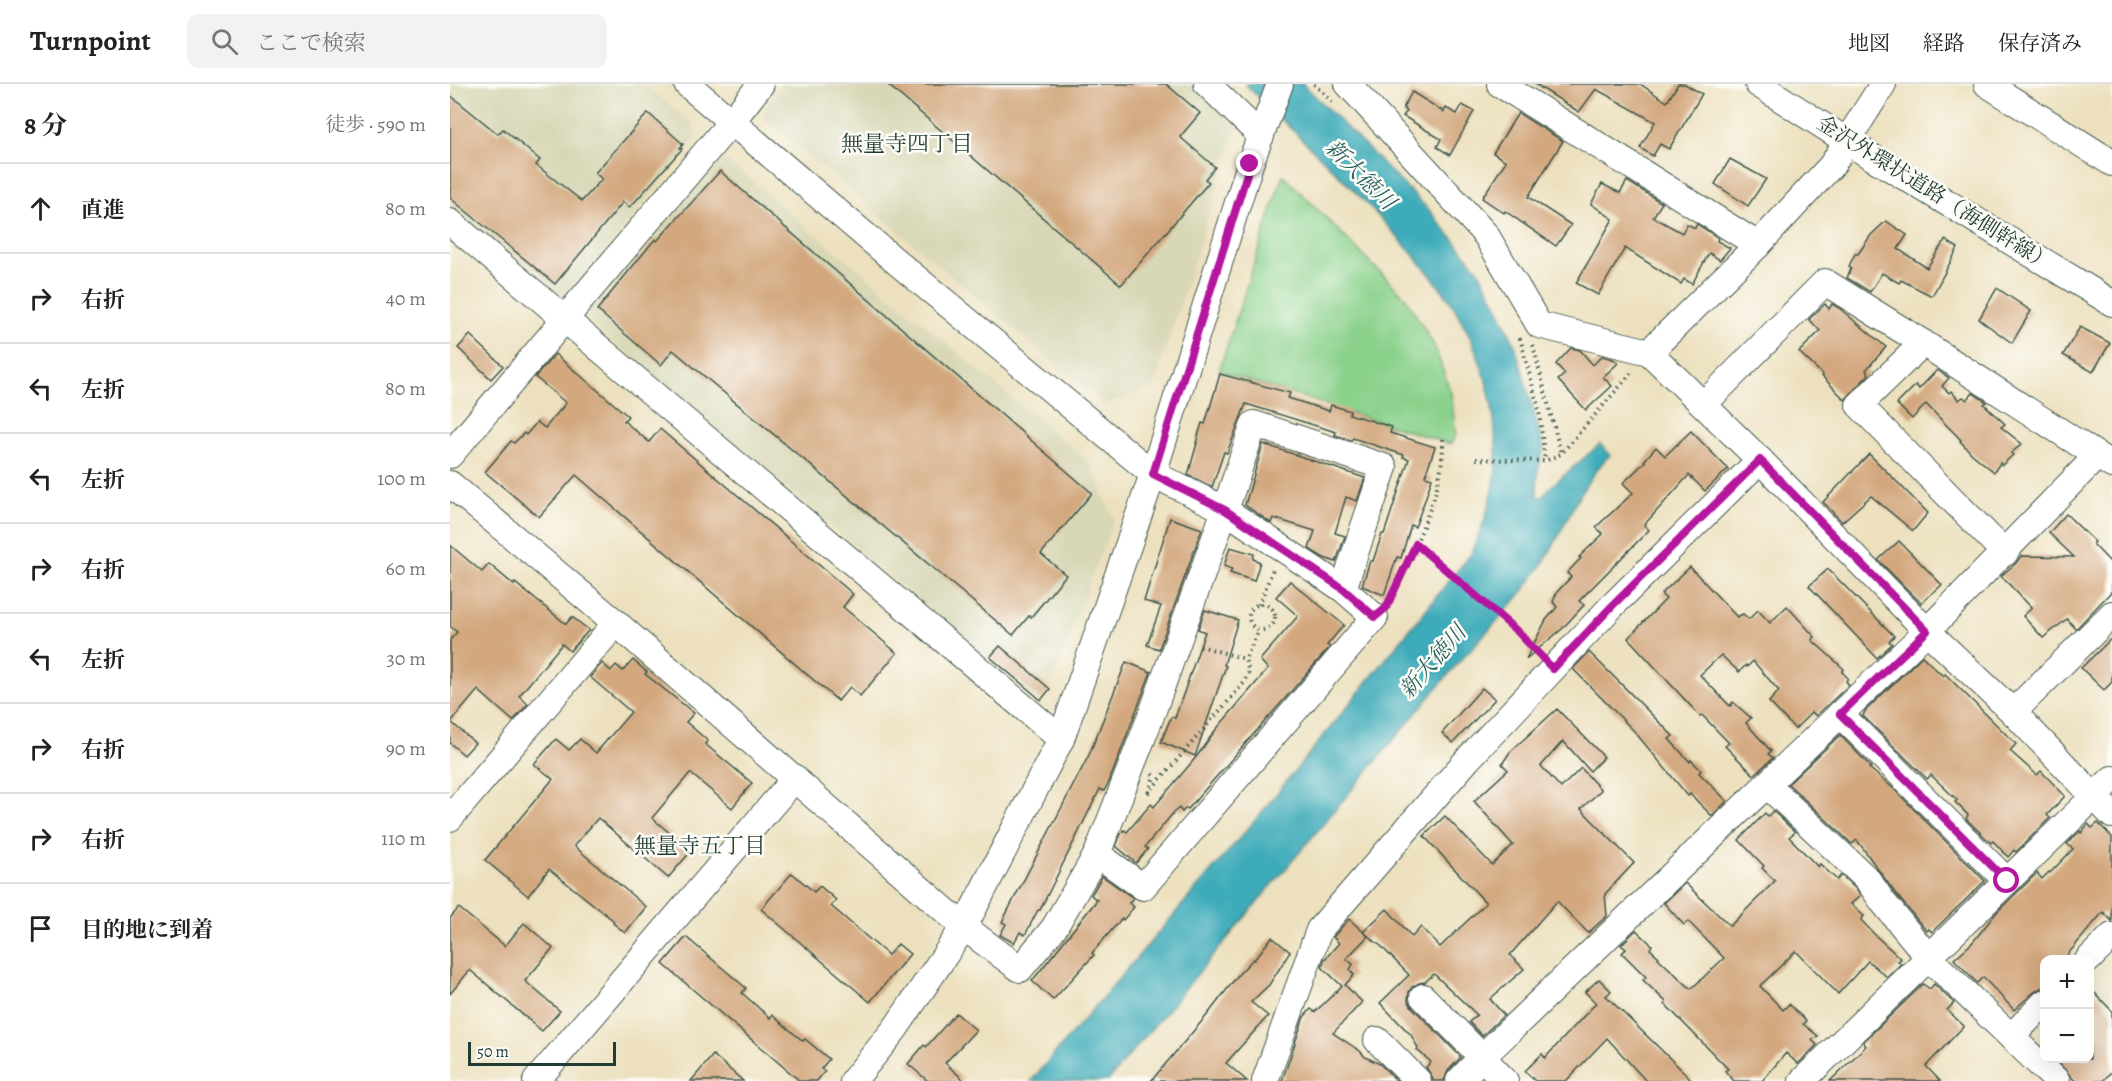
<!DOCTYPE html>
<html lang="ja">
<meta charset="utf-8">
<style>
:root{--surface:#fff;--page:#f2f2f2;--text:#222;--muted:#767676;--line:#e0e0e0}
body{margin:0;font-family:Alegreya,"Noto Serif JP",serif;background:var(--page);color:var(--text)}
.controls{position:absolute;right:18px;bottom:18px;display:grid;overflow:hidden;border-radius:12px;box-shadow:0 6px 24px #0002}
.controls button{width:54px;height:54px;display:grid;place-items:center;padding:0;border:0;border-bottom:2px solid var(--line);background:var(--surface);color:var(--text);font:30px sans-serif}
.scale{position:absolute;left:18px;bottom:15px;width:148px;box-sizing:border-box;padding-left:6px;border:3px solid #1f3d34;border-top:0;font-size:16px;line-height:21px;white-space:nowrap;color:#1f3d34;-webkit-text-stroke:4px #fdfcf7;paint-order:stroke}
.stop{position:absolute;width:18px;height:18px;margin:-14px;border:4px solid #b5179e;border-radius:50%;background:#fff}
.stop.end{background:#b5179e;border-color:#fff;box-shadow:0 2px 6px #0008}
.list{margin:0;padding:0;list-style:none}
h2{display:flex;justify-content:space-between;align-items:center;height:78px;margin:0;padding:0 24px;font-size:26px}
h2 small{font-size:20px;font-weight:400;color:var(--muted)}
.list li{display:grid;grid-template-columns:39px 1fr auto;gap:18px;align-items:center;box-sizing:border-box;height:90px;padding:0 24px;border-top:2px solid var(--line)}
.list b{display:block;font-size:22px;white-space:nowrap}
.list em{font-size:20px;font-style:normal;color:var(--muted)}
.icon{flex:none;width:33px;height:33px;fill:none;stroke:currentColor;stroke-width:2;stroke-linecap:round;stroke-linejoin:round}
.map{position:relative;flex:none;width:1662px;height:997px;overflow:hidden}
header{display:flex;align-items:center;gap:36px;box-sizing:border-box;height:84px;padding:0 30px;background:var(--surface);border-bottom:2px solid var(--line)}
header strong{font-size:28px}
nav{display:flex;gap:33px;margin-inline-start:auto;font-size:21px}
.search{width:420px;height:54px;background:var(--page);display:flex;align-items:center;gap:15px;box-sizing:border-box;padding:0 21px;border-radius:12px;color:var(--muted);font-size:22px}
main{display:flex}
aside{flex:1;background:var(--surface)}
.map>svg:first-child{display:block}
</style>
<header>
<strong>Turnpoint</strong>
<div class="search"><svg class="icon" aria-label="search" viewBox="0 0 24 24"><circle cx="10" cy="10" r="6"/><path d="M15 15l6 6"/></svg>ここで検索</div>
<nav><a>地図</a><a>経路</a><a>保存済み</a></nav>
</header>
<main>
<aside>
<h2>8 分<small>徒歩 · 590 m</small></h2>
<ul class="list">
<li><svg class="icon" aria-label="ahead" viewBox="0 0 24 24"><path d="M12 20V5M6 11l6-6 6 6"/></svg><div><b>直進</b></div><em>80 m</em></li>
<li><svg class="icon" aria-label="right" viewBox="0 0 24 24"><path d="M7 20v-9h11M14 6l5 5-5 5"/></svg><div><b>右折</b></div><em>40 m</em></li>
<li><svg class="icon" aria-label="left" viewBox="0 0 24 24"><path d="M17 20v-9H6M10 6l-5 5 5 5"/></svg><div><b>左折</b></div><em>80 m</em></li>
<li><svg class="icon" aria-label="left" viewBox="0 0 24 24"><path d="M17 20v-9H6M10 6l-5 5 5 5"/></svg><div><b>左折</b></div><em>100 m</em></li>
<li><svg class="icon" aria-label="right" viewBox="0 0 24 24"><path d="M7 20v-9h11M14 6l5 5-5 5"/></svg><div><b>右折</b></div><em>60 m</em></li>
<li><svg class="icon" aria-label="left" viewBox="0 0 24 24"><path d="M17 20v-9H6M10 6l-5 5 5 5"/></svg><div><b>左折</b></div><em>30 m</em></li>
<li><svg class="icon" aria-label="right" viewBox="0 0 24 24"><path d="M7 20v-9h11M14 6l5 5-5 5"/></svg><div><b>右折</b></div><em>90 m</em></li>
<li><svg class="icon" aria-label="right" viewBox="0 0 24 24"><path d="M7 20v-9h11M14 6l5 5-5 5"/></svg><div><b>右折</b></div><em>110 m</em></li>
<li><svg class="icon" aria-label="arrive" viewBox="0 0 24 24"><path d="M6 21V4h12l-3 4 3 4H6"/></svg><div><b>目的地に到着</b></div></li>
</ul>
</aside>
<div class="map">
<svg width="1662" height="997" viewBox="0 0 1662 997">
<rect width="100%" height="100%" fill="#fdfcf7"/>
<filter id="ink" filterUnits="userSpaceOnUse"><feTurbulence type="fractalNoise" baseFrequency=".0167" numOctaves="2"/><feDisplacementMap in="SourceGraphic" scale="12" xChannelSelector="R" yChannelSelector="G"/><feConvolveMatrix kernelMatrix="1 2 1 2 8 2 1 2 1" color-interpolation-filters="sRGB"/></filter>
<filter id="wash" filterUnits="userSpaceOnUse"><feTurbulence type="fractalNoise" baseFrequency=".008" numOctaves="4" result="noise"/><feDisplacementMap in="SourceGraphic" scale="24" xChannelSelector="R" yChannelSelector="G"/><feGaussianBlur stdDeviation="1.35" result="paint"/><feColorMatrix in="noise" values="0 0 0 0 0 0 0 0 0 0 0 0 0 0 0 0 0 1.4 0 .05"/><feComposite in="paint" operator="in"/></filter>
<g filter="url(#wash)">
<rect width="100%" height="100%" fill="#ece0be"/>
<g fill="#d8d7b6">
<polygon points="0,0 194,0 242,39 246,55 120,211 102,207 0,123"/>
<polygon points="333,0 745,0 787,42 703,305 654,320 315,35 315,23"/>
<polygon points="263,77 278,77 641,380 664,435 599,605 583,614 143,241 137,227"/>
</g>
<polygon fill="#8ad18c" stroke="#548760" stroke-width="1.5" points="833,91 955,213 984,261 1001,309 1006,352 1000,360 769,287"/>
<path fill="#3cabb9" stroke="#2e7476" stroke-width="1.5" d="M795 0H853L980 127 1027 184 1048 223 1065 261 1094 364 1088 387 1087 412 1093 413 1097 406 1150 360 1160 371C1129 401 1117 441 1095 476 1074 511 1036 548 1009 578L658 997H581L806 735 1021 470C1031 445 1042 419 1045 392 1050 336 1036 278 1008 230 995 207 976 185 958 165 908 107 850 54 795 0Z"/>
<g id="blocks">
<g fill="#d3a87f">
<polygon points="437,0 716,0 750,29 730,53 765,83 755,95 759,98 671,201"/>
<polygon points="1085,0 1190,0 1217,18 1228,0 1235,0 1252,10 1219,65 1210,60 1203,72 1190,64 1205,38 1146,5 1129,28"/>
<polygon points="962,8 994,28 996,24 1007,30 1012,21 1024,27 1000,71 987,63 991,55 953,32 957,27 953,24"/>
<polygon points="0,11 48,50 53,45 90,76 86,81 132,117 152,95 145,89 198,29 233,60 230,64 232,65 183,120 179,123 173,118 105,200 0,114"/>
<polygon points="1068,29 1113,57 1078,113 1121,141 1106,162 1055,127 1054,129 1032,114 1056,77 1043,69"/>
<polygon points="1280,75 1316,95 1298,122 1265,100"/>
<polygon points="270,87 642,409 591,470 616,491 581,533 579,532 563,551 223,266 211,281 147,226 205,155 207,157"/>
<polygon points="1177,97 1212,119 1203,133 1232,149 1237,140 1245,144 1247,140 1268,154 1267,157 1280,164 1270,176 1259,169 1242,200 1234,195 1231,200 1175,164 1148,211 1126,199 1163,135 1141,120 1152,100 1170,109"/>
<polygon points="1436,137 1457,151 1448,165 1477,184 1495,156 1508,164 1482,212 1451,196 1449,199 1432,189 1420,208 1397,194 1401,184 1399,182 1405,170 1408,170 1421,151"/>
<polygon points="1547,204 1581,227 1562,259 1529,235"/>
<polygon points="1375,220 1379,225 1382,220 1389,224 1436,263 1416,286 1419,290 1395,316 1372,292 1373,291 1349,268 1370,247 1359,235"/>
<polygon points="1630,243 1660,259 1643,288 1613,271"/>
<polygon points="20,251 53,282 41,295 8,264"/>
<polygon points="1121,264 1130,266 1143,281 1152,272 1163,275 1168,279 1153,293 1162,302 1136,326 1108,296 1115,290 1106,280"/>
<polygon points="105,270 178,332 174,337 199,358 210,345 403,510 393,523 447,569 410,612 400,603 388,617 126,391 89,433 35,388 61,357 64,359 74,349 76,351 87,338 95,344 116,319 85,293"/>
<polygon points="1487,286 1499,294 1492,302 1499,309 1501,307 1509,316 1513,313 1517,316 1523,309 1537,318 1534,320 1555,340 1551,343 1572,360 1561,369 1563,371 1552,381 1550,379 1544,388 1522,370 1510,357 1511,356 1476,320 1462,335 1447,320 1466,301 1469,305"/>
<polygon points="770,290 840,309 838,314 879,327 881,321 900,327 899,330 942,343 940,349 985,363 975,392 982,394 975,416 965,443 961,441 951,474 947,473 934,511 912,502 920,477 923,477 932,450 934,450 959,375 953,373 954,371 903,354 901,356 885,351 886,348 796,320 777,369 774,368 762,403 761,402 738,391 747,359 746,359 752,339 755,340"/>
<polygon points="1241,347 1278,385 1255,407 1239,391 1194,441 1199,446 1129,517 1134,521 1112,545 1076,575 1096,536 1107,523 1103,518 1107,508 1121,493 1117,489 1131,474 1129,473 1153,450 1146,443 1183,409 1173,399 1195,378 1194,377 1206,363 1215,372"/>
<polygon points="813,360 915,394 907,417 896,413 885,449 895,452 886,478 874,474 859,465 865,447 823,434 821,439 795,421"/>
<polygon points="1419,370 1478,429 1463,447 1421,412 1392,438 1373,418"/>
<polygon points="1616,430 1645,458 1643,460 1662,480 1662,507 1626,545 1617,535 1593,554 1573,532 1582,524 1551,492 1566,479 1571,472 1624,473 1599,449"/>
<polygon points="720,434 752,445 709,565 697,561 711,522 694,517"/>
<polygon points="1449,457 1492,501 1471,519 1428,476"/>
<polygon points="0,461 32,488 39,480 64,501 65,499 116,540 122,533 139,546 120,567 112,560 69,612 78,620 63,637 28,606 1,638 25,659 14,671 0,659 0,556 7,548 0,542"/>
<polygon points="780,463 804,470 803,475 810,478 804,497 780,489 782,485 774,482"/>
<polygon points="1240,483 1287,533 1293,530 1299,535 1308,526 1320,539 1337,522 1365,553 1362,556 1394,585 1392,588 1398,594 1396,597 1399,601 1366,632 1362,628 1345,645 1319,618 1329,607 1303,577 1297,583 1296,581 1289,588 1271,571 1250,591 1280,622 1283,618 1301,634 1296,639 1321,667 1318,670 1323,674 1304,691 1275,662 1279,659 1252,631 1250,632 1178,554 1216,515 1211,510"/>
<polygon points="1378,485 1444,552 1439,557 1442,560 1427,574 1359,502"/>
<polygon points="840,497 894,541 877,561 880,563 738,725 736,724 732,728 729,724 724,728 695,763 698,765 686,779 666,762 671,750 674,746 677,748 701,720 704,723 747,672 764,648 818,585 810,576 848,532 826,513"/>
<polygon points="755,526 788,536 774,581 776,582 745,672 711,658 721,633 725,634 755,548 748,545"/>
<polygon points="1662,554 1662,598 1654,606 1631,584"/>
<polygon points="550,562 600,605 591,616 540,573"/>
<polygon points="1139,568 1223,652 1219,655 1240,678 1241,676 1251,686 1249,689 1277,717 1262,732 1240,710 1238,712 1184,647 1123,585"/>
<polygon points="1472,572 1493,592 1495,590 1566,660 1560,667 1587,691 1591,687 1615,712 1597,731 1600,734 1566,768 1564,766 1558,773 1543,757 1541,759 1516,735 1518,731 1505,718 1507,716 1481,691 1477,695 1413,632 1415,627"/>
<polygon points="183,576 197,588 195,590 244,629 236,638 258,657 255,660 302,699 282,724 240,689 202,734 241,767 218,794 148,734 124,762 196,823 175,849 163,839 164,837 99,785 78,812 35,776 103,695 84,680 106,655 119,666 130,655 146,669 181,628 140,593 152,579 161,587 166,581 173,587"/>
<polygon points="676,578 701,588 659,698 654,707 650,705 590,826 588,826 575,851 570,848 564,859 550,851 556,840 552,838 639,671"/>
<polygon points="1032,604 1045,615 1003,659 992,649"/>
<polygon points="1107,625 1154,673 1140,687 1113,657 1091,682 1111,704 1131,684 1151,706 1131,725 1184,779 1155,810 1157,832 1138,849 1107,817 1060,871 1074,885 1040,915 1054,931 1032,952 1019,938 1027,931 984,890 975,898 969,899 962,903 959,908 958,916 962,923 1011,973 998,987 994,997 983,997 982,993 976,983 981,978 967,966 968,964 961,951 930,919 959,891 931,862 913,848 937,825 962,853 971,843 990,863 1036,819 974,752 995,732 1042,781 1063,761 1024,717 1058,686 1052,680 1060,668"/>
<polygon points="1390,651 1421,683 1419,684 1444,705 1535,797 1482,848 1479,845 1477,847 1474,844 1445,809 1407,756 1402,760 1338,700"/>
<polygon points="1323,727 1345,748 1339,753 1368,783 1370,780 1387,796 1391,791 1406,805 1410,812 1401,820 1414,832 1411,836 1427,853 1451,875 1448,877 1451,880 1437,893 1418,877 1388,910 1346,867 1310,902 1333,926 1339,920 1356,937 1353,940 1368,952 1362,956 1367,961 1348,980 1336,969 1312,997 1284,997 1275,987 1278,985 1215,920 1216,918 1193,896 1196,893 1172,869 1176,865 1171,861 1186,846 1202,861 1200,865 1209,873 1208,874 1241,905 1274,874 1238,837 1234,841 1214,819 1235,799 1280,842 1325,797 1312,784 1314,782 1289,756 1315,729 1318,732"/>
<polygon points="1648,739 1662,753 1662,837 1653,828 1613,876 1594,876 1594,902 1583,909 1564,926 1533,893 1527,899 1504,875 1522,859 1547,828 1587,789 1592,795 1599,788 1600,789 1623,765 1617,760 1630,747 1631,749 1638,740 1642,744"/>
<polygon points="342,789 364,808 370,802 386,816 381,822 438,871 448,860 460,870 420,918 311,825"/>
<polygon points="652,792 683,814 679,819 684,823 673,836 672,834 642,869 644,871 603,916 582,897 647,816 641,811"/>
<polygon points="9,824 55,862 74,839 103,864 75,897 110,927 92,947 20,886 0,910 0,834"/>
<polygon points="899,835 918,852 896,875 903,880 900,886 904,891 895,901 912,918 883,949 910,967 915,973 930,980 947,997 832,997 854,933 861,925 865,928 892,902 872,883 874,876 889,859 883,853"/>
<polygon points="236,853 296,904 292,909 320,934 322,931 353,957 355,955 379,975 371,985 375,987 367,997 350,997 213,880"/>
<polygon points="822,853 840,868 819,901 801,918 818,932 776,979 797,997 701,997 758,930 788,891 803,875 804,876"/>
<polygon points="1149,895 1161,907 1156,912 1243,997 1196,997 1157,954 1116,997 1085,997 1075,987 1092,970 1095,974 1146,919 1135,908"/>
<polygon points="1473,900 1480,905 1484,900 1504,919 1497,926 1514,942 1476,982 1490,997 1380,997 1416,962 1413,958"/>
<polygon points="1640,904 1662,927 1662,987 1653,997 1625,997 1605,975 1640,975"/>
<polygon points="506,929 526,946 495,979 515,997 478,997 458,980 474,961 476,963"/>
<polygon points="263,971 293,997 241,997"/>
</g>
</g>
</g>
<g filter="url(#ink)">
<use href="#blocks" fill-opacity="0" stroke="#3e5549" stroke-width="1.5"/>
<g fill="none" stroke-linecap="round" stroke-linejoin="round">
<defs>
<g id="minor">
<polyline points="757,0 811,52"/>
<polyline points="898,0 1036,151 1089,241 1199,268 1308,161 1382,81 1433,0"/>
<polyline points="1050,0 1308,161"/>
<polyline points="1308,0 1417,70 1662,219"/>
<polyline points="1537,0 1662,79"/>
<polyline points="0,138 611,655"/>
<polyline points="1473,259 1409,321 1555,469"/>
<polyline points="1254,320 1375,198 1473,259 1662,381"/>
<polygon points="804,340 934,383 893,505 775,426"/>
<polyline points="0,371 282,37 311,0"/>
<polyline points="1647,372 1477,547 1563,628 1662,731"/>
<polyline points="0,400 166,539 514,843 570,885 604,844 647,770 701,632 775,426 703,390 449,180 237,0"/>
<polyline points="1563,628 1662,530"/>
<polyline points="1390,630 1557,797"/>
<polyline points="1317,701 1417,795 1433,818 1479,874 1607,997"/>
<polyline points="0,734 166,539"/>
<polyline points="647,770 693,803 925,533 893,505"/>
<polyline points="1638,876 1662,852"/>
<polyline points="973,913 1032,973 1009,997"/>
<polyline points="1561,953 1594,919"/>
<polyline points="927,956 968,997"/>
<polyline points="86,997 345,694"/>
<polyline points="403,997 445,945 514,843 611,655 703,390 800,80 830,0"/>
<polyline points="815,997 869,846 1018,675 1162,522 1310,376"/>
<polyline points="1055,997 1032,973 1477,547 1310,376 1199,268"/>
<polyline points="1352,997 1662,695"/>
</g>
</defs>
<use href="#minor" stroke="#3e5549" stroke-width="28"/>
<g stroke="#3e5549" stroke-width="4" stroke-dasharray="1.5 4.5" stroke-linecap="butt">
<polyline points="864,0 882,18"/>
<polyline points="1070,254 1089,326 1095,377"/>
<polyline points="1083,261 1111,370"/>
<polyline points="1026,375 1095,377 1111,370 1184,286"/>
<path d="M966 460C982 420 994 395 993 351"/>
<polyline points="939,519 966,460 1068,548 1088,569"/>
<circle cx="812" cy="533" r="13"/>
<polyline points="809,521 823,485"/>
<polyline points="750,562 795,575"/>
<polyline points="699,708 704,692 702,690"/>
<polyline points="698,709 794,599 799,588 795,575 809,546"/>
</g>
<use href="#minor" stroke="#fff" stroke-width="26"/>
</g>
</g>
<g fill="none" stroke-linecap="round" stroke-linejoin="round" filter="url(#ink)">
<polyline stroke="#b5179e" stroke-width="8" points="800,80 703,390 775,426 893,505 925,533 936,524 966,460 1068,548 1103,585 1162,522 1310,376 1477,547 1390,630 1557,797"/>
</g>
<g text-anchor="middle" stroke-width="5" stroke-linejoin="round" paint-order="stroke">
<g font-size="21" fill="#1f3d34" stroke="#fdfcf7">
<text transform="translate(1485 109) rotate(32)" y="7">金沢外環状道路（海側幹線）</text>
</g>
<g font-size="22" fill="#1f3d34" stroke="#fdfcf7">
<text x="457" y="67">無量寺四丁目</text>
<text x="250" y="769">無量寺五丁目</text>
</g>
<g font-size="22" font-style="italic" fill="#296463" stroke="#fdfcf7">
<text transform="translate(911 90) rotate(45)" y="8">新大徳川</text>
<text transform="translate(982 577) rotate(-49)" y="8">新大徳川</text>
</g>
</g>
</svg>
<div class="controls">
<button>+</button>
<button>−</button>
</div>
<div class="scale">50 m</div>
<div class="stop" style="left:1557px;top:797px"></div>
<div class="stop end" style="left:800px;top:80px"></div>
</div>
</main>
